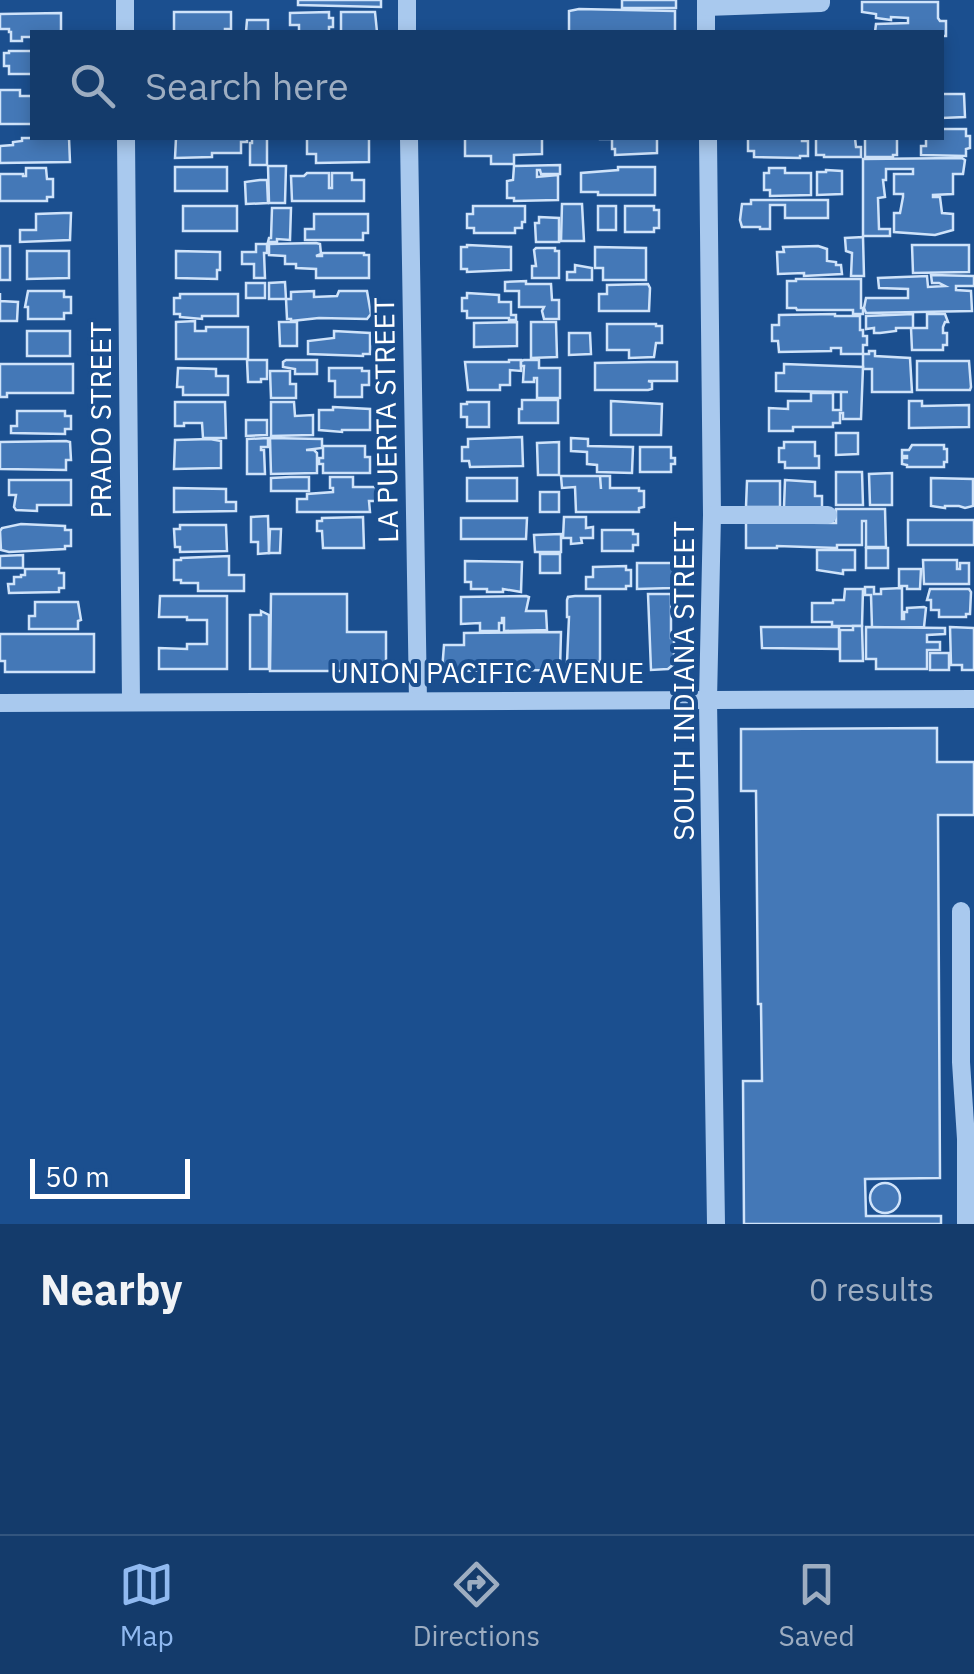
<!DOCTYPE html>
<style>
:root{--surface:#143b6b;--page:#1d4271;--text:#f1f3f6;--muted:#9dadc1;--line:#33557e;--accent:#90b9f0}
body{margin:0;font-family:"IBM Plex Sans",sans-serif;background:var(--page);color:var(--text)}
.scale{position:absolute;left:30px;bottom:25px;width:160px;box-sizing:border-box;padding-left:10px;border:5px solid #fff;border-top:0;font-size:28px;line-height:35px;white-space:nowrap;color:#fff;-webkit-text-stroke:8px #1b4f8f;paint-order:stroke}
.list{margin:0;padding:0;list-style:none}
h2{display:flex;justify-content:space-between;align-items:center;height:130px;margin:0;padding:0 40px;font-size:42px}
h2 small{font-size:32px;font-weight:400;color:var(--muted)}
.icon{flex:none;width:55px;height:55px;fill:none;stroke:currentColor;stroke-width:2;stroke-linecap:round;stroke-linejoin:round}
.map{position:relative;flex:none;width:974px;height:1224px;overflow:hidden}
.search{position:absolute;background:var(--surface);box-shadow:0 5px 15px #0003;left:30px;right:30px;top:30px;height:110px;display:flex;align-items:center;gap:25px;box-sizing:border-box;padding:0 35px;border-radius:0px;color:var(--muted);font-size:38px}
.sheet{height:310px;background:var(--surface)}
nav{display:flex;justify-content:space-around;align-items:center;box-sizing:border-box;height:140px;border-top:2px solid var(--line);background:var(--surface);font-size:28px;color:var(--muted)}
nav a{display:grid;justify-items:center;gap:5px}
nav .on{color:var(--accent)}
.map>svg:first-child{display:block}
</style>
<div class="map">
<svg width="974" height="1224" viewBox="0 0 974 1224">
<rect width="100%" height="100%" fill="#1b4f8f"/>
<g fill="#4478b7" stroke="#cfe3fa" stroke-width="2.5">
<polygon points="298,0 381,0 381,7 298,5"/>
<rect x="622" y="0" width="54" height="8"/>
<polygon points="862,2 938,2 938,18 940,21 946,21 946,36 942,36 942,32 875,32 876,24 908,23 908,18 891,17 891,20 876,18 876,14 862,12"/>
<polygon points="579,9 675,11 675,32 569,31 569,11"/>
<polygon points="174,12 231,12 231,29 225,29 225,32 174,32"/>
<polygon points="329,12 329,18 333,18 333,27 329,27 329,32 299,32 299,25 290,25 290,13"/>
<polygon points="341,12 375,12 377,32 341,32"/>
<polygon points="61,13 61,32 32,32 32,37 22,37 22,41 11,41 11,32 9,32 9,29 0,29 0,14"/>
<polygon points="247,20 268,20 268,32 246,32"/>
<polygon points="9,51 32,51 32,74 9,74 9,66 4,66 4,53 9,53"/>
<polygon points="0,90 20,90 20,96 32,96 32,124 0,124"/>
<polygon points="942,94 964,94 965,117 942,118"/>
<polygon points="942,129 966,129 966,136 970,136 970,148 966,149 966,156 921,155 921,146 926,146 926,138 942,138"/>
<polygon points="22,138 69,138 70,162 0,163 0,146 13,145 13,142 22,141"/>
<polygon points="176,138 247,138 247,142 241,142 241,153 212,153 212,157 175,158"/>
<polygon points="252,138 267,138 267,165 250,165 250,143 252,143"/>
<polygon points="307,138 369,138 369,162 316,163 316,154 307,154"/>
<polygon points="465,138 542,138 542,154 514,155 514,164 491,164 491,156 465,156"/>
<polygon points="600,138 657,138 657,153 615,155 615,149 612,149 612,139 600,139"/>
<polygon points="748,138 802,138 802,141 808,141 808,156 800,156 800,158 754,157 754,151 748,151"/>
<polygon points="816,138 855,138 856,147 861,147 861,157 824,157 824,155 816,155"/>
<polygon points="865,138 897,138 897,155 893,155 893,157 865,157"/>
<polygon points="962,158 965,160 963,174 953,174 953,194 933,195 933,197 940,197 942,213 953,214 953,230 935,235 894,232 894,213 900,213 903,197 903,194 894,194 894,174 913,174 913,169 886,169 886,180 883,180 885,197 878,198 879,229 890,229 890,236 863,236 863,159"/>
<polygon points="560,165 560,174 541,174 540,170 537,170 537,177 558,175 558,200 514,201 514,198 507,198 507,181 513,180 514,166"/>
<polygon points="268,166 286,166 285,203 269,203"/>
<rect x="175" y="167" width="52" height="24"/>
<polygon points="618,167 655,167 655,195 598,195 598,192 581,192 581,173 618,170"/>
<polygon points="26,168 46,168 47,179 53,179 53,197 47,197 47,201 0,201 0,174 23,174 23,176 26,176"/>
<polygon points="769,168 785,168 785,173 811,173 811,195 770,196 770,190 764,190 764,173 769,173"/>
<polygon points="826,170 842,171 842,194 817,195 817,172 826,172"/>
<polygon points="307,173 329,173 329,188 332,188 332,173 352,173 352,180 364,180 364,201 292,201 291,176 304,176"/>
<polygon points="260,180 267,180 268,203 246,204 245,182"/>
<polygon points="751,200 828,200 828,218 785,218 785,205 770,205 770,229 760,229 760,227 742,227 740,220 742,204 751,204"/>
<polygon points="562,204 582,204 584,241 561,241"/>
<rect x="183" y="206" width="54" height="25"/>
<polygon points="473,206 525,206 525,222 522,222 522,228 515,228 515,233 474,233 474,228 467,228 467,214 473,214"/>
<rect x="598" y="206" width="18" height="24"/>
<polygon points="625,206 654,206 654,210 659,210 659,228 654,228 654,232 625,232"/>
<polygon points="272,208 291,208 290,240 277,239 277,242 268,242 269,238 271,238"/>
<polygon points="64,213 71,213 70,240 20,242 20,230 36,230 36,214"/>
<polygon points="314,214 368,214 368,233 363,233 363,240 305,240 305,229 314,229"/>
<polygon points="539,217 559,218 559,242 536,242 535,223 539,223"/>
<polygon points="863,237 864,276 851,276 852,253 846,251 845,238"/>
<polygon points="316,243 320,244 321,254 316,256 322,256 322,253 364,253 364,255 369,255 369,278 316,278 316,269 296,268 296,264 285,264 285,256 269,255 269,244"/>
<polygon points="256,244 267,244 267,253 264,253 265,278 254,278 254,264 242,264 242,252 256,252"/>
<polygon points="467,245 511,247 511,270 467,272 467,269 461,269 461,247 467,247"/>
<polygon points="912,245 969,245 969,272 913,273"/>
<rect x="0" y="246" width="10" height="34"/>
<polygon points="818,246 827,249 827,261 836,262 836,265 841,265 842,274 804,276 804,273 778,274 777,252 784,252 783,247"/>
<polygon points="595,247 646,248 646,280 603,280 603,268 595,268"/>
<polygon points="536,248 555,248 555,251 559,251 559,278 532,278 532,266 536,266 534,250"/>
<polygon points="27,251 69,251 69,278 27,279"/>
<polygon points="176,251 220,252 220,270 217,270 217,279 176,278"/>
<polygon points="575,265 592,268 592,280 567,280 567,272 575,272"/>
<polygon points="931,275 974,276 974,286 956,286 956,290 971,291 972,311 866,313 864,308 866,298 908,298 908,289 879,288 878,278 927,276 928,287 945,286 939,283 932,283"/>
<polygon points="796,279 861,279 861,308 863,308 863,314 853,314 853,310 797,310 796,308 787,308 787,281 796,281"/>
<polygon points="526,281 526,284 551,284 552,300 559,300 559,319 544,319 542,311 544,307 519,307 519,291 505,291 505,282"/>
<polygon points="285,282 286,299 269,299 269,283"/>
<rect x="246" y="283" width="19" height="15"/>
<polygon points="648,284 650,288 649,311 599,311 599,294 607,294 607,285"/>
<polygon points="28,291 64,291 64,297 71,297 71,313 64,313 64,319 28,319 28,307 25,307"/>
<polygon points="314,291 314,297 337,296 339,291 367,291 371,314 367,319 319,318 291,321 291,319 287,319 286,299 291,299 291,292"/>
<polygon points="0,293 0,301 18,302 17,321 0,321"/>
<polygon points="467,293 499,295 499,302 511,302 511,315 516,315 516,320 509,320 509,318 467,318 467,311 462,311 462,298 467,298"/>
<polygon points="180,294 238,294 238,316 202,316 202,319 180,317 180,314 174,314 174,298 180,298"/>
<polygon points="835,314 835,316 860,316 860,330 863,330 863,336 867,336 867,345 863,345 863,354 841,354 841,348 831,348 831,351 779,352 778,341 772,341 772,325 779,325 779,315"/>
<polygon points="913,314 913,328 927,328 927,314 945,314 948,322 945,322 943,327 943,333 947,333 947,345 943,345 943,350 912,350 911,328 896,328 896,331 880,333 874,333 874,328 866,329 866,316"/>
<polygon points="195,321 195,331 206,331 206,327 248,327 248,359 176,359 176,322"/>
<polygon points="279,322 297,322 297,346 280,346"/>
<polygon points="517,322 517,346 474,347 474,323"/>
<polygon points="531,322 556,322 557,357 531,358"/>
<polygon points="607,324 656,324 656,326 662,326 662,343 656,343 654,357 629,358 629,350 607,350"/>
<rect x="27" y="331" width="43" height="25"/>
<polygon points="334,331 370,333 370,354 363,354 363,356 308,354 308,341 334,338"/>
<polygon points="569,333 590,333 591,354 569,355"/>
<polygon points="869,351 875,351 875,356 910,358 912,392 872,392 872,369 863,369 863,354 869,354"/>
<polygon points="247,360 267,360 267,379 261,379 261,382 248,382"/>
<polygon points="286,360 317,360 317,374 295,374 295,369 283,367 283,362"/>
<polygon points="509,360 521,360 521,371 510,370 510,385 500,385 500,390 468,390 465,362 509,362"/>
<polygon points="524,360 539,360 539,368 560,368 560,398 537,398 537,378 534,378 534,382 523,382 524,366 521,366 521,361"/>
<polygon points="917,361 969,361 971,387 970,390 917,390"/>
<polygon points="648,362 677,362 677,381 648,381 652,382 652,389 648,390 595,390 595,363"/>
<polygon points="0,364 73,364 73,393 7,393 7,397 0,397"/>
<polygon points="784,364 863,367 861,419 843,419 843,413 840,413 840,423 833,423 833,427 793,427 793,431 769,431 769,408 788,409 788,401 811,401 811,393 833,393 833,410 841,410 841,392 848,392 776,391 776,373 784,373"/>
<polygon points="178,368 216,369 216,376 228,376 228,395 183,395 183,387 177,387"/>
<polygon points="329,368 362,368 362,371 369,371 369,385 362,385 362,397 335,397 335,381 329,381"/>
<polygon points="270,371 290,371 290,384 296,384 296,398 271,398"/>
<polygon points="522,400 558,400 558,423 519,423 519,409 522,409"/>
<polygon points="611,401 662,404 661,435 611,435"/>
<polygon points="909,401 922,401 922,406 969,405 969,427 909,428"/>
<polygon points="175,402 225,402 226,438 203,438 202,423 184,423 184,426 175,426"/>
<polygon points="271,402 294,402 295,416 313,415 313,435 271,436"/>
<polygon points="467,402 489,402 489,427 467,427 467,417 461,417 461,404 467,404"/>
<polygon points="333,407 370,409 370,430 342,430 342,432 319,430 319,410 333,410"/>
<polygon points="17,411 65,411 65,416 71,416 71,429 65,429 65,434 11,433 11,426 17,426"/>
<polygon points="246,420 267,420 267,435 246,436"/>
<polygon points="836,433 858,433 858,454 836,455"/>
<polygon points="522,437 523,466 470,467 469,461 462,461 462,447 468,447 468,439"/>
<polygon points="268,438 268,447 261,447 261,450 264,450 265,474 247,474 247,439"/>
<polygon points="270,438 322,439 322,448 306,450 314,450 317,453 317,473 271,474"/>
<polygon points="571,438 588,439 588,446 633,447 632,473 597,472 597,465 587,464 587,452 571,451"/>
<polygon points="210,439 221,441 221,468 174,469 175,440"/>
<polygon points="66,441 70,442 71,460 66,460 66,470 0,469 0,442"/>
<polygon points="559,442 559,475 538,475 537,443"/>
<polygon points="784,442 815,442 815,456 819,456 819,468 785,468 785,462 779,462 779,448 784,448"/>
<polygon points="912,445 944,445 944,449 947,449 947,462 944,462 944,467 907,467 907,465 902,464 902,458 907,458 907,456 902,456 902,450 909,450"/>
<polygon points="323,446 365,446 365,457 370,457 370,473 323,473 323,464 319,464 319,458 323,458"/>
<polygon points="640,447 671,447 671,458 675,458 675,464 671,464 671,472 640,472"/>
<polygon points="836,472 862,472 863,505 836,505"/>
<polygon points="892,473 892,505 870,505 869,474"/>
<polygon points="561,476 600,476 601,489 600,476 610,476 610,488 639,488 639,491 644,491 644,507 639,508 639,512 576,512 575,487 562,488"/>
<polygon points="291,477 309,477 309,491 271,491 271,478"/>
<polygon points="330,477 353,477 353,487 377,487 377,501 369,501 370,512 297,512 297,499 307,499 307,494 333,492 333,488 330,488"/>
<rect x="467" y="478" width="50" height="23"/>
<polygon points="931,478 973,479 973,506 965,508 959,506 945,506 945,508 931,506"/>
<polygon points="9,480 71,480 71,505 37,505 37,511 16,510 14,507 16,495 9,495"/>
<polygon points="785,480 815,482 815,496 822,496 822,508 784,507"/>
<polygon points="747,481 780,481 780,507 746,507"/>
<polygon points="174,488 226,489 226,502 236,502 236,511 174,512"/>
<rect x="540" y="492" width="19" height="20"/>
<polygon points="836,509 885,509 886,547 866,547 866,521 862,521 862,545 837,545 837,548 777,546 777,548 746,548 746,522 836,523"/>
<polygon points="268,516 269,553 258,554 258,542 251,542 251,517"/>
<polygon points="363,517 364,548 323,548 322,531 317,531 317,521 322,521 322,518"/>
<polygon points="564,517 586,517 586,528 593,527 593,538 581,538 582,543 571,544 571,538 563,538"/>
<polygon points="461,518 527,518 526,539 461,539"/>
<rect x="908" y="520" width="66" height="25"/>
<polygon points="21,524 65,526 65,530 71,530 71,546 65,546 65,549 9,552 1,550 0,531 2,528"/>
<polygon points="180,525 226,525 227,551 180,552 180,547 175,547 174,529 180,529"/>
<polygon points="270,529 281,529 280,553 269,553"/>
<polygon points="602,530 633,530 633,534 638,534 638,545 633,545 633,551 602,551"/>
<polygon points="561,534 561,552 535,552 534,535"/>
<rect x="866" y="548" width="22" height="20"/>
<polygon points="817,550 855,550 855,570 843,570 843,574 817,570"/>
<rect x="540" y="554" width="20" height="19"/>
<polygon points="23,555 23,568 0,568 0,556"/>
<polygon points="229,556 229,575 244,575 244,591 198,591 198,583 181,583 181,580 174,580 174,560 181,560 181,558"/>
<polygon points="923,560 957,560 957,569 960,569 960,563 969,563 969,584 924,584"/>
<polygon points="465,561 522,562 521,592 503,589 503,592 487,592 487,589 471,589 471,582 465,582"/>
<polygon points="637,563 672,563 672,566 676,566 676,577 672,577 672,588 637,589"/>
<polygon points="626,566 626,570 631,570 631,586 626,586 626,589 586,589 586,577 593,577 593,567"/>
<polygon points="25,569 59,569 59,573 64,573 64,588 59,588 59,592 9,593 8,584 14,584 14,577 21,577 21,575 25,575"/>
<polygon points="899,569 921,569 920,589 907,589 907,586 899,586"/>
<polygon points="865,587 874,587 874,594 881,594 881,589 902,588 902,619 904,619 904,612 907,612 907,608 924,607 926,608 924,627 872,628 871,595 865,595"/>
<polygon points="845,589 863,589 862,626 832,626 832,622 812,622 812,603 833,603 833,600 844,600"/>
<polygon points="930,589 969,589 971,592 970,614 966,614 966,617 939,617 939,610 931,610 931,600 927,600"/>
<polygon points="271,594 347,594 347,632 386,632 386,668 357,668 357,671 270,671"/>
<polygon points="648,594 671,594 671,638 674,638 674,664 668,669 651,670"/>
<polygon points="160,596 227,596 227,669 159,669 159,648 187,649 187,644 207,644 207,620 187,620 187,617 159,617"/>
<polygon points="526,596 529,597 526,611 546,611 547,630 504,631 504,618 502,618 502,623 499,623 499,631 480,631 480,623 461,624 461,597"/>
<polygon points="575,596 600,596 600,662 567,662 569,617 567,617 567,600 568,597"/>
<polygon points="35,602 78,602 81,620 78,621 78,629 29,629 29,616 35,616"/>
<polygon points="261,611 269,615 269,669 250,669 250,615 261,615"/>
<polygon points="853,626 862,626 863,661 840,661 840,630 853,630"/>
<polygon points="761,627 839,627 839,649 762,648"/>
<polygon points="866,627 945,628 945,634 927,635 927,642 940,642 940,650 927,650 927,669 876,669 876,659 866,659"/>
<polygon points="950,627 974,628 974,670 962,670 962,665 951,665"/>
<polygon points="561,632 560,670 442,671 444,645 464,645 464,633"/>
<polygon points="0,634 94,634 94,672 5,672 5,661 0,661"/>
<rect x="930" y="653" width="19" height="17"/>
<polygon points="937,728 937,762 974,762 974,815 938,815 940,1178 865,1179 866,1216 941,1216 941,1224 744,1224 743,1081 762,1081 761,1004 758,1004 756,791 741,791 741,729"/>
<circle cx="885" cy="1198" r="15"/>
</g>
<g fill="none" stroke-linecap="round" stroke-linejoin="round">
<g stroke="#a9c9ee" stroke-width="18">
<polyline points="125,0 125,32"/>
<polyline points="407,0 407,32"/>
<polyline points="706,0 706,32"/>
<polyline points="706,7 821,3 821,0"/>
<polyline points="126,138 131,702"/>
<polyline points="409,138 418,701"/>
<polyline points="708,138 712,515 708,700 716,1224"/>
<polyline points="712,515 828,515"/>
<polyline points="0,703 974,699"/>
<polyline points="961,911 961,1062 966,1139 966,1224"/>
</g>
</g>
<g text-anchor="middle" stroke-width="8" stroke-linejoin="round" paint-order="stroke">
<g font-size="28" fill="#fff" stroke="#1b4f8f">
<text transform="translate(101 420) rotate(-90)" y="10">PRADO STREET</text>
<text transform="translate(386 420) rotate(-91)" y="10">LA PUERTA STREET</text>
<text x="487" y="683">UNION PACIFIC AVENUE</text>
<text transform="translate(684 681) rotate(-90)" y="10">SOUTH INDIANA STREET</text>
</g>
</g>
</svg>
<div class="scale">50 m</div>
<div class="search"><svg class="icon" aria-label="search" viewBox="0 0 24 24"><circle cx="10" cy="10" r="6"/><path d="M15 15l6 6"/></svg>Search here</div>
</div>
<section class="sheet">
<h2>Nearby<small>0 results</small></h2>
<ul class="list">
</ul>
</section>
<nav>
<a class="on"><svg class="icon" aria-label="map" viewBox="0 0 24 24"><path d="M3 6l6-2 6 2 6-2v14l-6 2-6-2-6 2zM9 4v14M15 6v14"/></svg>Map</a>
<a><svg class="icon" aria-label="directions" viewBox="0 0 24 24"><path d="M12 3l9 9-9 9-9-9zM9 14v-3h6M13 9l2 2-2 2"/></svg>Directions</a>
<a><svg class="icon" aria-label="saved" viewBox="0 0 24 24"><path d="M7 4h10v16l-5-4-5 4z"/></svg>Saved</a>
</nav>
